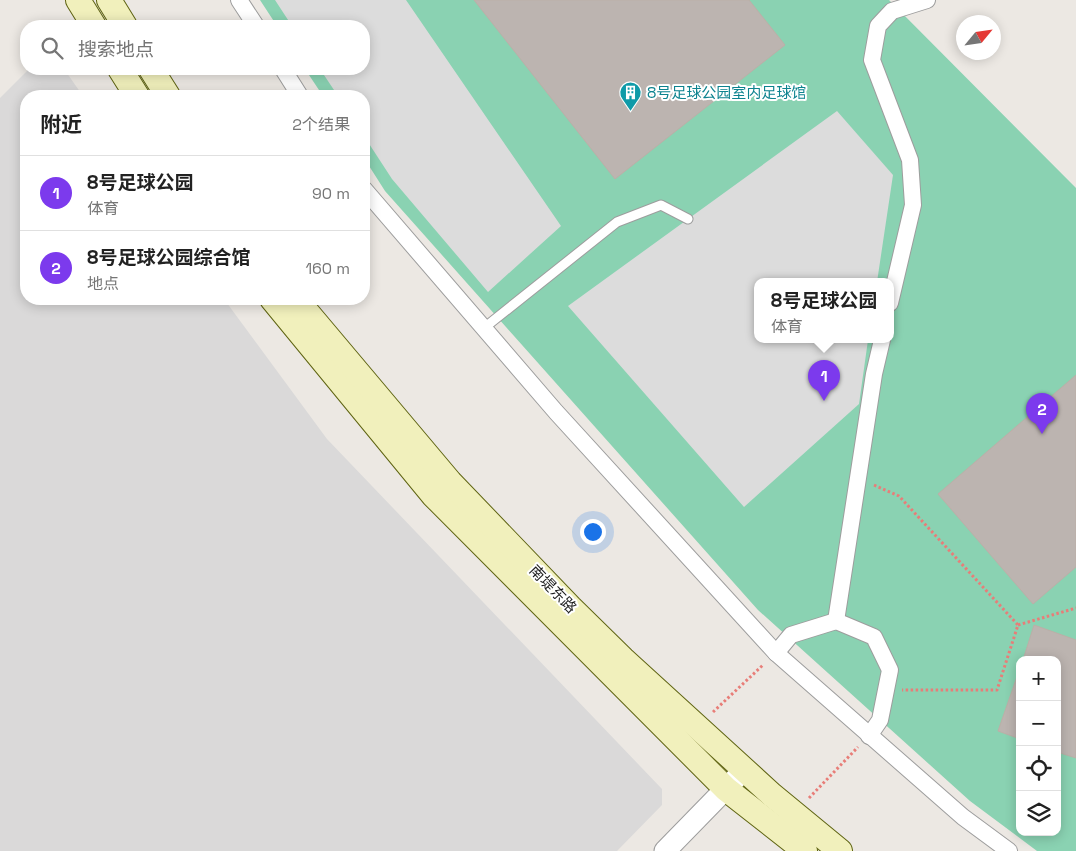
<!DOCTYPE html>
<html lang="zh">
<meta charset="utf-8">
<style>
:root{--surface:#fff;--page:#f2f2f2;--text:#222;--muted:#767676;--line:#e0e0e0;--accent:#7c3aed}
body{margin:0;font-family:"Space Grotesk","Noto Sans SC",sans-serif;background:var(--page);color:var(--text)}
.controls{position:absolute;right:15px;bottom:15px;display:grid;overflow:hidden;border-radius:10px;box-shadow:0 2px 12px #0003}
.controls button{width:45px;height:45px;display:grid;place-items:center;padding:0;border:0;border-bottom:1px solid var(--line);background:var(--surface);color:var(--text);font:25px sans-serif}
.compass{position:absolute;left:956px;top:15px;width:45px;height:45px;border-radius:50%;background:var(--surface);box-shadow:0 2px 12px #0003;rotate:61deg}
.you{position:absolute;left:592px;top:531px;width:18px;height:18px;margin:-12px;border:4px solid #fff;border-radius:50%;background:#1a73e8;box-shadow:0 0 0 8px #1a73e833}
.badge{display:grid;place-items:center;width:32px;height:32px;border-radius:50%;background:var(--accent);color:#fff;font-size:16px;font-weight:700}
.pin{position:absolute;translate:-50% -41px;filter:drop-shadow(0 1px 2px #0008)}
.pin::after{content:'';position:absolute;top:26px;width:18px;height:15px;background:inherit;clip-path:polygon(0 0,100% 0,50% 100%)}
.popup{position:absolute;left:754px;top:278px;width:140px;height:65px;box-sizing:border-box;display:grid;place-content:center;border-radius:10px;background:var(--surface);filter:drop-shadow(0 1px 4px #0005);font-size:16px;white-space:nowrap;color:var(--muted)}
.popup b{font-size:19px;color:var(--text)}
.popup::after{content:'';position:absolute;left:50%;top:100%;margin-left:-10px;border:10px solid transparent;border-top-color:var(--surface)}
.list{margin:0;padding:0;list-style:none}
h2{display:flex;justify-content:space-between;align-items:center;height:65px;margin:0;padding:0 20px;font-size:21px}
h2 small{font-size:16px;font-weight:400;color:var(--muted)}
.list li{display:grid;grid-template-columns:32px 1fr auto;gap:15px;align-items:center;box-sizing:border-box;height:75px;padding:0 20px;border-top:1px solid var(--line)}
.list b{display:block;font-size:19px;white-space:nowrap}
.list p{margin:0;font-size:16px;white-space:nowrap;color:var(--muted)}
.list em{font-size:16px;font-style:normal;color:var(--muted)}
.icon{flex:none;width:28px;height:28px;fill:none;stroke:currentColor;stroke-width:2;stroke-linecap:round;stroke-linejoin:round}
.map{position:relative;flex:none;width:1076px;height:851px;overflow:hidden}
.search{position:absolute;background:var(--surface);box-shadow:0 2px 12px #0003;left:20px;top:20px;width:350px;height:55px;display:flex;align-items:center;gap:12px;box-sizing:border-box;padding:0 18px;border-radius:20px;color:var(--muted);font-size:19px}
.panel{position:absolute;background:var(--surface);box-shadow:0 2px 12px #0003;left:20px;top:90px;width:350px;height:215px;border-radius:20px}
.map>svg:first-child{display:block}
</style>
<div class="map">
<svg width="1076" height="851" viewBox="0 0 1076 851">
<rect width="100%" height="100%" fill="#ece8e3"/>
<polygon fill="#dad9d9" points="29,69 64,69 83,96 26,96 26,299 224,299 327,439 662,789 662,805 617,851 0,851 0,98"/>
<path fill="#8ad2b2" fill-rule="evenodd" d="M260 0H889L1076 188V851H1037L970 801 758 610 385 191 364 158V96H323L305 69H364V26H277ZM758 282H890V340H758ZM1020 660H1057V832H1020Z"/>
<g fill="#dcdcdc">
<polygon points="275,0 406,0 561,226 488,292 392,179 364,136 364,96 338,96 320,69 364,69 364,26 292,26"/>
<polygon points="837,111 893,175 877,282 758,282 758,340 868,340 859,404 744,507 568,306"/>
</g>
<g fill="#bcb4b0" stroke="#bcafa7">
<polygon points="474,0 749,0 785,45 615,179"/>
<polygon points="1076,375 1076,567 1033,604 938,494"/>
<polygon points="1034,625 1076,640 1076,758 1057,752 1057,660 1023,660"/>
<polygon points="1020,668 1020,739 998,731"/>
</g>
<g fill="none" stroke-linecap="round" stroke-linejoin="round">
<defs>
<polyline id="service" points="484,328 617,222 661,205 688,219"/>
<g id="minor">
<polyline points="239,0 256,26"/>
<polyline points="283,69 300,96"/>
<polyline points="364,189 556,412 776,653 963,817 1009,851"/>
<polyline points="890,303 913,205 910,160 872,60 878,26 892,11 927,0"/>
<polyline points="836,621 874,374 882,340"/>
<polyline points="776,653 791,635 836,621 874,637 890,670 880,720 869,736"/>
</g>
<polyline id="tertiary" points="665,851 744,770"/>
<g id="secondary">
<polyline points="78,0 94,26"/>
<polyline points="109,0 125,26"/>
<polyline points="120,69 137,96"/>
<polyline points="151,69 168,96"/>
<polyline points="272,299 433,495 726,789 805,851"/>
<polyline points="296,299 450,482 570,607 623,659 772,795 840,851"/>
</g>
</defs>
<use href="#service" stroke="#9d9d9d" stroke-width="11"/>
<use href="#minor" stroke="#9d9d9d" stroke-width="18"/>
<use href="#tertiary" stroke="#9d9d9d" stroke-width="23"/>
<use href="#secondary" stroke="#5f6412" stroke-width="26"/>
<g stroke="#e87d78" stroke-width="3" stroke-dasharray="2.5 2.5" stroke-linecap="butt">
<polyline points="874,485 899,496 1018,625 997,690 902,690"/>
<polyline points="1018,625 1076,608"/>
<polyline points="713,712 763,665"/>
<polyline points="809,798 858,747"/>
</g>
<use href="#service" stroke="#fff" stroke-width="9"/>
<use href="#minor" stroke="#fff" stroke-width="16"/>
<use href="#tertiary" stroke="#fff" stroke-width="21"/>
<use href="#secondary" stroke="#f1f0bc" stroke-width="24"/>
</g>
<defs>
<symbol id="building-pin" viewBox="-11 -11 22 30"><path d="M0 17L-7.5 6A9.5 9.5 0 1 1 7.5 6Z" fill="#0f9aa8" stroke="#fff"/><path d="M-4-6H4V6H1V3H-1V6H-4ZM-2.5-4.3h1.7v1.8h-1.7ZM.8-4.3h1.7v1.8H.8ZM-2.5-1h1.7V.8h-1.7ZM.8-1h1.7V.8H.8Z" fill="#fff"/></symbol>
</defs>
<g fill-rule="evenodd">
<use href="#building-pin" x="618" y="80" width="25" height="34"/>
</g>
<g text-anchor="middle" stroke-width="4" stroke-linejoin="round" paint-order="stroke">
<g font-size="15" fill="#0d838f" stroke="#fff" text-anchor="start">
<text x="647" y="98">8号足球公园室内足球馆</text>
</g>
<g font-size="15" fill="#1c1c1c" stroke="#fff">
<text transform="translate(553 589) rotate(46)" y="5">南堤东路</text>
</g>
</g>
</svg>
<div class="controls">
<button>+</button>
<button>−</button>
<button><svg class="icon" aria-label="locate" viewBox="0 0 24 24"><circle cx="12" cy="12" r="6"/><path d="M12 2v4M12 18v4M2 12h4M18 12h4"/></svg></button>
<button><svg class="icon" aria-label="layers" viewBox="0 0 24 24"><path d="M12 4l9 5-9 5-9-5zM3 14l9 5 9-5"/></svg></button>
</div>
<svg class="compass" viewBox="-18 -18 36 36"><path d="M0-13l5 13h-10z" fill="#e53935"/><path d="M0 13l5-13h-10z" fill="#767676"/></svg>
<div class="you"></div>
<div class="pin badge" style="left:824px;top:401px">1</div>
<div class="popup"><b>8号足球公园</b>体育</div>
<div class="pin badge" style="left:1042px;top:434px">2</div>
<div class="search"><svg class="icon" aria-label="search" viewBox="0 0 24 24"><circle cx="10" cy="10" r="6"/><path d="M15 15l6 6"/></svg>搜索地点</div>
<section class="panel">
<h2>附近<small>2个结果</small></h2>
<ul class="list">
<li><span class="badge">1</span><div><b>8号足球公园</b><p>体育</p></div><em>90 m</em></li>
<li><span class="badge">2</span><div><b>8号足球公园综合馆</b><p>地点</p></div><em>160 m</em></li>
</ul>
</section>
</div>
